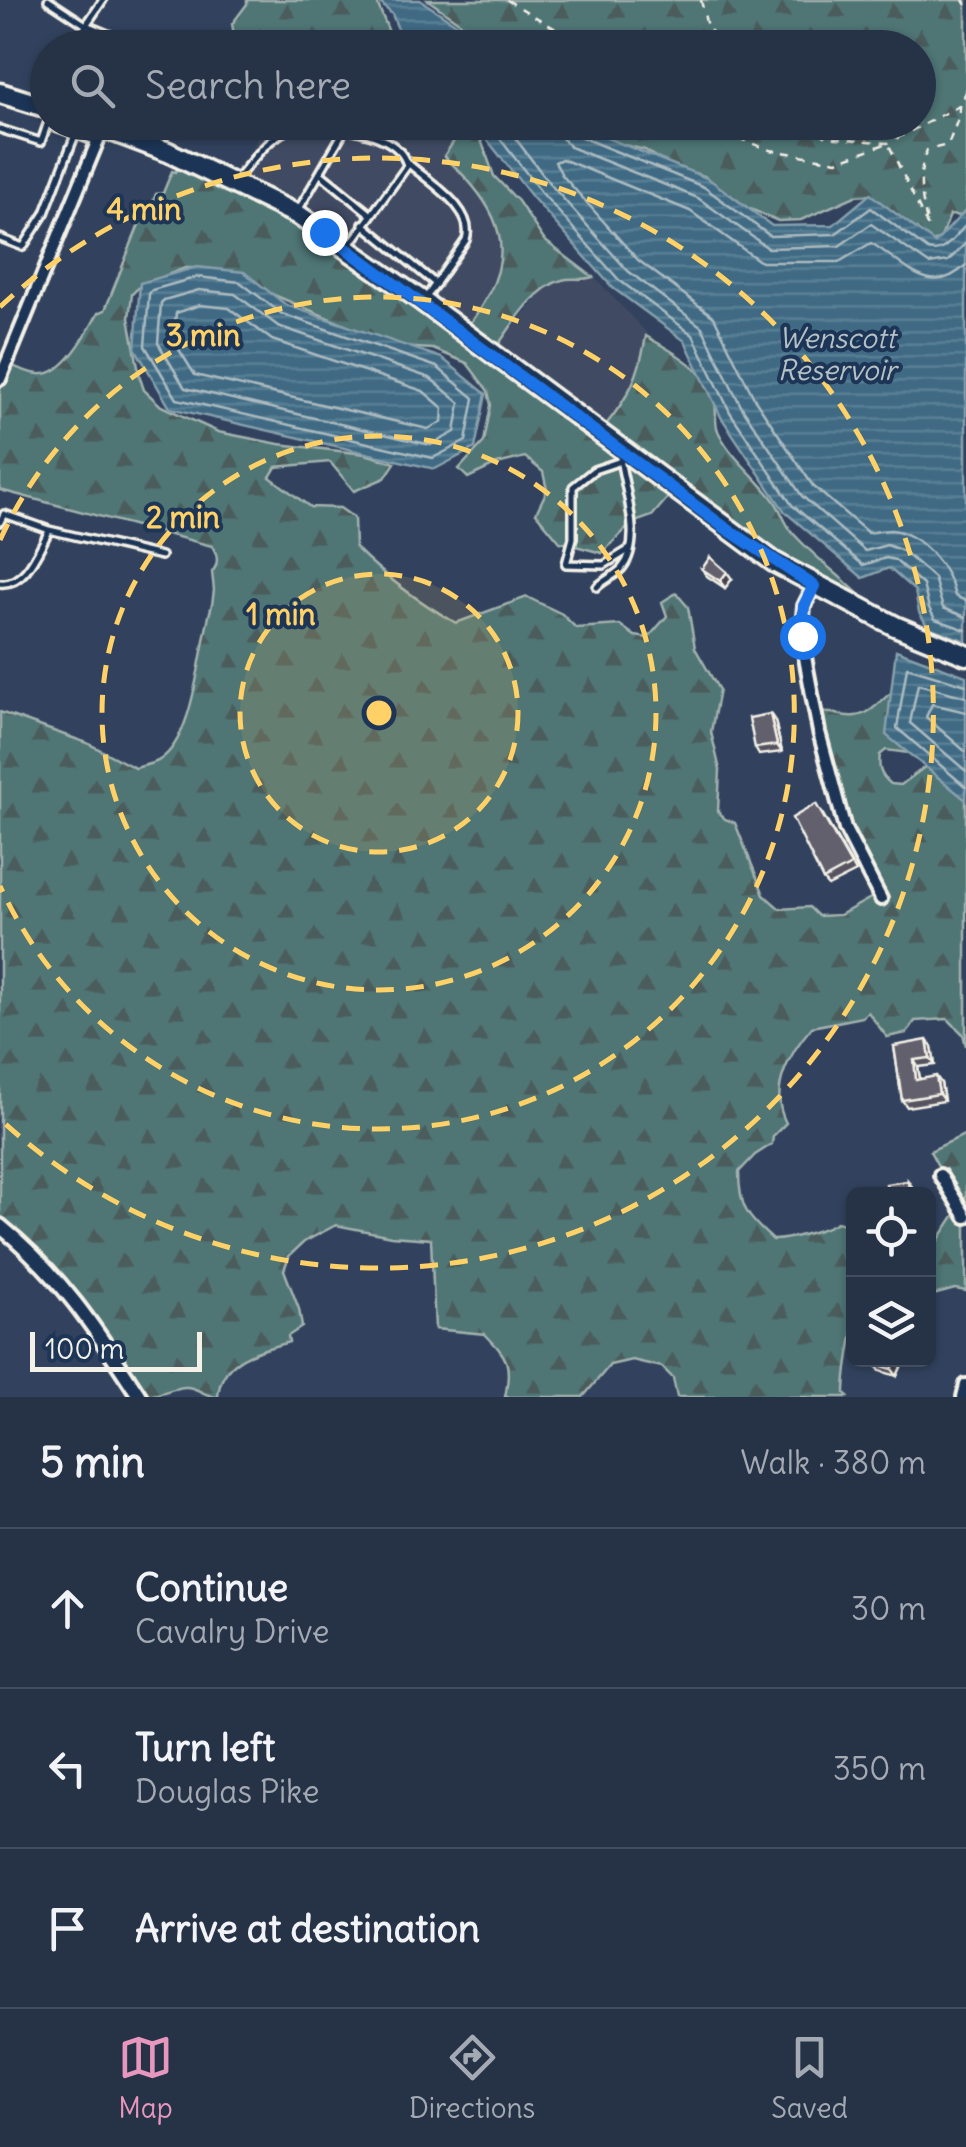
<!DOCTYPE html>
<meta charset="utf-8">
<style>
:root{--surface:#263246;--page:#323e51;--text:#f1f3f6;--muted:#a4aab3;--line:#424d5f;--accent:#e797bd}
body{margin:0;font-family:Delius,sans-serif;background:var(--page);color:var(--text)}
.controls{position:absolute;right:30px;bottom:30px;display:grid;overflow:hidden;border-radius:15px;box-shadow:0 2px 8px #0004}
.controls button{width:90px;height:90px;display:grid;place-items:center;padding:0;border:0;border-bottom:2px solid var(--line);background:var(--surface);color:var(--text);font:50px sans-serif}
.scale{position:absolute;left:30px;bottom:25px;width:172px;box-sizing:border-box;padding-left:10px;border:5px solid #f4f1e8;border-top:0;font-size:28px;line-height:35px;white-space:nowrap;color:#f4f1e8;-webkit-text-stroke:8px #1d3557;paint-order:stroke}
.stop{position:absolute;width:30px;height:30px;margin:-22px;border:8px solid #1a73e8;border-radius:50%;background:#fff}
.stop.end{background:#1a73e8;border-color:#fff;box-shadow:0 2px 10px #0008}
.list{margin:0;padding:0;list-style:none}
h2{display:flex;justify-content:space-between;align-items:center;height:130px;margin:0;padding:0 40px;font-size:42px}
h2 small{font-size:32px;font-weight:400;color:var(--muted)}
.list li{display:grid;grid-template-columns:65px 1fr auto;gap:30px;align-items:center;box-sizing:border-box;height:160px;padding:0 40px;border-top:2px solid var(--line)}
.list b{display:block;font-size:38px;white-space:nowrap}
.list p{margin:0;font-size:32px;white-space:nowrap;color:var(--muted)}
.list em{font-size:32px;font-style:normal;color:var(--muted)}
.icon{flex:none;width:55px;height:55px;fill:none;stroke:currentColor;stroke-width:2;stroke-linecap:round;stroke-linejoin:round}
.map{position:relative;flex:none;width:966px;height:1397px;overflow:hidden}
.search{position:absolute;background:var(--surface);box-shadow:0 2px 8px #0004;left:30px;right:30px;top:30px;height:110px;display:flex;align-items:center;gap:25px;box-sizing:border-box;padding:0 35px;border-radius:55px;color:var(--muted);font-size:38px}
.sheet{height:610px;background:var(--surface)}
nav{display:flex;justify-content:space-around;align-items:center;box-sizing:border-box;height:140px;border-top:2px solid var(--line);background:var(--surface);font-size:28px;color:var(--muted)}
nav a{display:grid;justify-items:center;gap:5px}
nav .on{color:var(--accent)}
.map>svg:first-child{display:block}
</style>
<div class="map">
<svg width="966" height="1397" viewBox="0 0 966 1397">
<defs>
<pattern id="forest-firs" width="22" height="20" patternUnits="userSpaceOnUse" patternTransform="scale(2.5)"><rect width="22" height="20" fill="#507475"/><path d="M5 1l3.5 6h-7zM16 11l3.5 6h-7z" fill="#4c5c5b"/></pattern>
<pattern id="water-rules" width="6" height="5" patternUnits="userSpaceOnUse" patternTransform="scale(2.5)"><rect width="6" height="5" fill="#3f6a84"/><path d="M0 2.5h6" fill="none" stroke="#5b8095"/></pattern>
</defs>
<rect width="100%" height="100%" fill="#32425e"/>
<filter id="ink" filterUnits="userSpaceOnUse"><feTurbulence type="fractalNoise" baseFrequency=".01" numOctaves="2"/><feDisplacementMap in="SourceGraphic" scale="20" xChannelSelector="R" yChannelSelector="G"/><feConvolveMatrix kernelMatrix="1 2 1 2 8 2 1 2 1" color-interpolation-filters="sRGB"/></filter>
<g filter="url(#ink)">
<g fill="#414b63">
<polygon points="272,123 419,123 430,132 454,141 444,156 477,187 496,225 503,250 500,269 474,319 467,326 237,185 259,134"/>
<polygon points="566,278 582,281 595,278 652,339 646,337 629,397 605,426 490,355 546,287"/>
</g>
<g fill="url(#forest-firs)" stroke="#a2b2ae" stroke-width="2.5">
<polygon points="247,0 376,0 395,47 232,47 235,40 232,24 247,4"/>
<polygon points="428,0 966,0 966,213 961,216 950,215 940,240 929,242 868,195 855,196 801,220 778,221 748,208 704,176 667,165 645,150 608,141 567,123 918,122 918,48 494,47"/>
<path d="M419 123H475L494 176 518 201 544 240 593 277C582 281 572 277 562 280 532 288 509 331 491 355L605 426C630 395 639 376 646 336 674 353 708 368 715 403 717 414 714 424 719 433 732 459 756 476 773 499 781 509 784 522 792 532 817 561 850 582 875 611L671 494 652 516 632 523 602 553 560 542 536 513 547 490 543 472 525 457 497 464 468 478 459 469 484 442 491 405 488 391 467 363 433 349 397 347 248 284 195 268H185L141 285 132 294 129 318 140 378 144 390 161 406 218 432 279 444 365 454 395 463 385 478 354 491 330 462 276 467 270 477 310 507 340 508 354 518 355 547C385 577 419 602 456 623L527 597 562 614 576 628 620 625 635 636 648 638 667 616 662 602 676 593 688 607 695 648 719 690 711 732 720 770 718 811 725 819 735 823 764 895 780 909 809 907 818 916 840 915 876 895 851 853 841 828 813 715C832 708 838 718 855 716 874 714 882 697 898 688L909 753 886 750 880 755C878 768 880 775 891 784L901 785 938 757 966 778V1046L963 1034 948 1019 915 1021 907 1033 887 1037 868 1012 862 1017 812 1027C790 1052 768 1090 786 1123L773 1136 772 1144 755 1155 739 1172C739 1207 747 1217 773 1240 788 1240 825 1230 837 1222L853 1226C853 1259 859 1297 853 1330 850 1350 845 1372 845 1393L848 1397H677L673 1378 662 1367 632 1360 610 1365 583 1397H505C512 1363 508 1358 485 1334L435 1329 431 1239 391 1236 336 1225 304 1242 289 1256 284 1270 299 1309 302 1327 288 1336 289 1342C258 1351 220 1358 218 1397 206 1397 199 1388 187 1387 174 1386 159 1397 139 1397L78 1302 0 1229V712L87 743 135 768C142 766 151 764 158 761 196 739 199 645 212 605L214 590 212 572C219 564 218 555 212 546L0 490V361C12 365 26 373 39 374 64 377 88 332 98 313L105 310 140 222 136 215 147 216 156 194 163 193 172 171 175 172 183 162 237 185 467 326C477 316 482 304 489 293 520 236 484 194 444 156L454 141 430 132Z"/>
<polygon points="966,1134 966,1291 955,1289 929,1296 929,1245 937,1242 960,1207 930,1151"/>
</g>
<g fill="url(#water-rules)" stroke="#87a0ac" stroke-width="2.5">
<polygon points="377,0 420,0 491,47 405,47 392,14"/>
<polygon points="474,123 570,123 709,179 772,226 833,225 870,194 935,243 966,210 966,641 928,627 919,612 915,591 889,568 863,578 785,512 721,417 685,341 613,288 533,198"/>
<polygon points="197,267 244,272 286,305 442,358 486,394 475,448 435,469 170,408 135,348 140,283"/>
<polygon points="896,650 966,676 966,800 886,735"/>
</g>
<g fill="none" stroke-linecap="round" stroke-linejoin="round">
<g stroke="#acbbc0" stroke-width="2.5">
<polyline points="487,122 541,192 619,280 693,335 730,412 792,505 863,565 886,558 895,560 923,585 929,608 935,619 966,630"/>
<polyline points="503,122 550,184 628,271 702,327 741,406 802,496 865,551 887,545 903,551 934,578 943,608 966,617"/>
<polyline points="558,122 560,136 570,147 698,198 768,248 839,246 871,224 929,264 948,261 966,243"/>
<path d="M571 122 572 131 578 136 704 187 770 236 835 234 871 208 928 250C944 255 955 236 966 225"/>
<path d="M966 265C929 301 903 261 871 243L839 262H761L690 211 562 159 555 162 562 175 638 260 714 317 754 398 813 486 868 533C875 532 884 530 891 530 922 533 949 569 955 596L966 601"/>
<polygon points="198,277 240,282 282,314 437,367 474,398 466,441 433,458 177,399 145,346 149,294 152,290"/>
<polygon points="199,290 235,294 278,326 430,378 460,403 455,432 431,445 185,388 158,343 161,303 164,300"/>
<polygon points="200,305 229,308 272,340 423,391 443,408 442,422 428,429 195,375 173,340 176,313"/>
<polyline points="966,685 907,667 897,728 966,787"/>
<polyline points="966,697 918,684 910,723 966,771"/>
<polyline points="966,712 932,704 926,717 966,752"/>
</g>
<defs>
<g id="service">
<polyline points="48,0 86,25 120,39 116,48"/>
<polyline points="77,48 86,25 103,0"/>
<path d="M315 122C342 129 400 132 407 166L349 246"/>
<polyline points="48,124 97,142"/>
<polyline points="0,129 41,142 48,122"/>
<path d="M409 164C429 182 476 209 466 240L425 299"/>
<polyline points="321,174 369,213"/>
<path d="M236 180C258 153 275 128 311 122"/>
<polyline points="299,209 345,129"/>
<polyline points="363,224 436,284"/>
<polyline points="0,238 23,247 45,213 80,122"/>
<polyline points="621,461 594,470 573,487 573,538 566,564 604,565 630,549"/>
<polyline points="0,522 4,514 49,530 161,556"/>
<path d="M0 583C26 586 38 550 49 531"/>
<path d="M597 587C604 580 616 575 622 568 644 542 624 488 620 458"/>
</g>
<g id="minor">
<polyline points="0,379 103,128"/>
<polyline points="814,586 804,606 801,636 819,732 845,829 881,899"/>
<polyline points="940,1175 966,1217"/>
<polyline points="963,1397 966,1385"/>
</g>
<path id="tertiary" d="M0 1226C62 1276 97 1331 140 1397"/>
<g id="primary">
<polyline points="0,93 48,108"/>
<polyline points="88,122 168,152 298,215 419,299 774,562 895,626 966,655"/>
</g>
</defs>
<use href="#service" stroke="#f4f1e8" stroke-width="12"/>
<use href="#minor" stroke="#f4f1e8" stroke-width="18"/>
<use href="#tertiary" stroke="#f4f1e8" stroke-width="20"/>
<use href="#primary" stroke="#f4f1e8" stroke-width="25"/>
<g stroke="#f4f1e8" stroke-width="2.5" stroke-dasharray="8 8" stroke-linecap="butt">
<polyline points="507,0 588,48"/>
<polyline points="701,0 707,27 727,48"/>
<polyline points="963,0 966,5"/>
<path d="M693 122 770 150 837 161 888 143 928 227C922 200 916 176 927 150L948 145 959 116V106"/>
<polyline points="807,122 826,137 888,143 959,106 966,92"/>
</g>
<use href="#service" stroke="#1d3557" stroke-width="5"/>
<use href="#minor" stroke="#1d3557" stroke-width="10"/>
<use href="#tertiary" stroke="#1d3557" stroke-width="12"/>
<use href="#primary" stroke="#1d3557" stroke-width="18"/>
</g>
<g fill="#55535f" stroke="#f4f1e8" stroke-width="2.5">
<polygon points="702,569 732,579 725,588 707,576"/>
<polygon points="770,714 775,721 782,752 759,755 755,748"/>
<polygon points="821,811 856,872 828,886 823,880"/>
<polygon points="894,1046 932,1047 935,1065 918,1067 920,1079 941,1083 944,1101 907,1107 902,1100"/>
<polygon points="876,1360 904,1360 897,1376 880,1371 875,1364"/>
</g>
<g fill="#45434d" stroke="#f4f1e8" stroke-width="2.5">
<polygon points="727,572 732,579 725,588 720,581"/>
<polygon points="770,714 775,721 782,752 777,745"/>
<polygon points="927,1040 932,1047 935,1065 930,1058"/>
<polygon points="914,1060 918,1067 921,1086 916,1080"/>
<polygon points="936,1076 941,1083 944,1101 939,1094"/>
<polygon points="908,1181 913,1188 913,1194 909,1194"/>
<polygon points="896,1360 904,1360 897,1376 892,1369"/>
</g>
<g fill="#63606e" stroke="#f4f1e8" stroke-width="2.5">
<polygon points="710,557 727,572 720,581 702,569"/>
<polygon points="770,714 777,745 755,748 749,718"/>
<polygon points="816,804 851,865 823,880 792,818"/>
<polygon points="927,1040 930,1058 914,1060 916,1080 936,1076 939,1094 902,1100 894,1046"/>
<polygon points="908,1181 909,1194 888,1194 886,1184"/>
<polygon points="876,1360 896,1360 892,1369 875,1364"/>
</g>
</g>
<g fill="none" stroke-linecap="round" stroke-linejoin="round" filter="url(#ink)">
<polyline stroke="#1a73e8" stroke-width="12" points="324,232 724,527 814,586 804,606 802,636"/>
</g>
<circle cx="379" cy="713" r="139" fill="#ffd166" fill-opacity=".12"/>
<g fill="none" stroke="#ffd166" stroke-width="5" stroke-dasharray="18 12">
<circle cx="379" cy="713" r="139"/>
<circle cx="379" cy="713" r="277"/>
<path d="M0 540A416 416 0 1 1 0 886"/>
<path d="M0 307A555 555 0 1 1 0 1119"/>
</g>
<g text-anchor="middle" stroke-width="8" stroke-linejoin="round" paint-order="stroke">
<g font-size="28" font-style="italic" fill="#b5c2c5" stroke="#1d3557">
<text x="837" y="348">Wenscott<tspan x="837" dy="32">Reservoir</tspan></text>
</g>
</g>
<circle cx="379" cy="713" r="15" fill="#ffd166" stroke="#1d3557" stroke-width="5"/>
<g font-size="30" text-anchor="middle" font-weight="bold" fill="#ffd166" stroke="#1d3557" stroke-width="8" stroke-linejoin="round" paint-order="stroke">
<text x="144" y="220">4 min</text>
<text x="203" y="346">3 min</text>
<text x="183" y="528">2 min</text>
<text x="281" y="625">1 min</text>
</g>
</svg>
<div class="controls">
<button><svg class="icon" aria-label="locate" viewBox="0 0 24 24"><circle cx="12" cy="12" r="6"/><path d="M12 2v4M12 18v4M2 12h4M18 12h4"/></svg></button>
<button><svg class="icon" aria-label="layers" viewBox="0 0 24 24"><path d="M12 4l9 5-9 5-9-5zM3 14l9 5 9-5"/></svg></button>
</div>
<div class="scale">100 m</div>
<div class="stop" style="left:802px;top:636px"></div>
<div class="stop end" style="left:324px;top:232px"></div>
<div class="search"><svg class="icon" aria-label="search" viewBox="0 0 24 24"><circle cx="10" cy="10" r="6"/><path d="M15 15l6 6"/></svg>Search here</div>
</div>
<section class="sheet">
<h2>5 min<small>Walk · 380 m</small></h2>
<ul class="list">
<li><svg class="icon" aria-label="ahead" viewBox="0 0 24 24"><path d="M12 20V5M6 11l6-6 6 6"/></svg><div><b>Continue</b><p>Cavalry Drive</p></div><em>30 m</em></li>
<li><svg class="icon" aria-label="left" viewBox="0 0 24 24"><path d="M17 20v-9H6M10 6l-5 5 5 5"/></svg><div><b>Turn left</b><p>Douglas Pike</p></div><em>350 m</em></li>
<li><svg class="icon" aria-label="arrive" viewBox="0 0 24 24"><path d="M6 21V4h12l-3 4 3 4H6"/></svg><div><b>Arrive at destination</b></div></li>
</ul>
</section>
<nav>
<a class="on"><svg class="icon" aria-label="map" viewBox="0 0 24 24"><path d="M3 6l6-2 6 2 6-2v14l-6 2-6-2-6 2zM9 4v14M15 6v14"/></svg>Map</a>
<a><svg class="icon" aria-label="directions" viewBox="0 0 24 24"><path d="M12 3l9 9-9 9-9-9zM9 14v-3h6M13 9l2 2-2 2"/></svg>Directions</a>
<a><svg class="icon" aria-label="saved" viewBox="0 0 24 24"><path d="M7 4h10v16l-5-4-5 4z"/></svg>Saved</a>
</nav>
